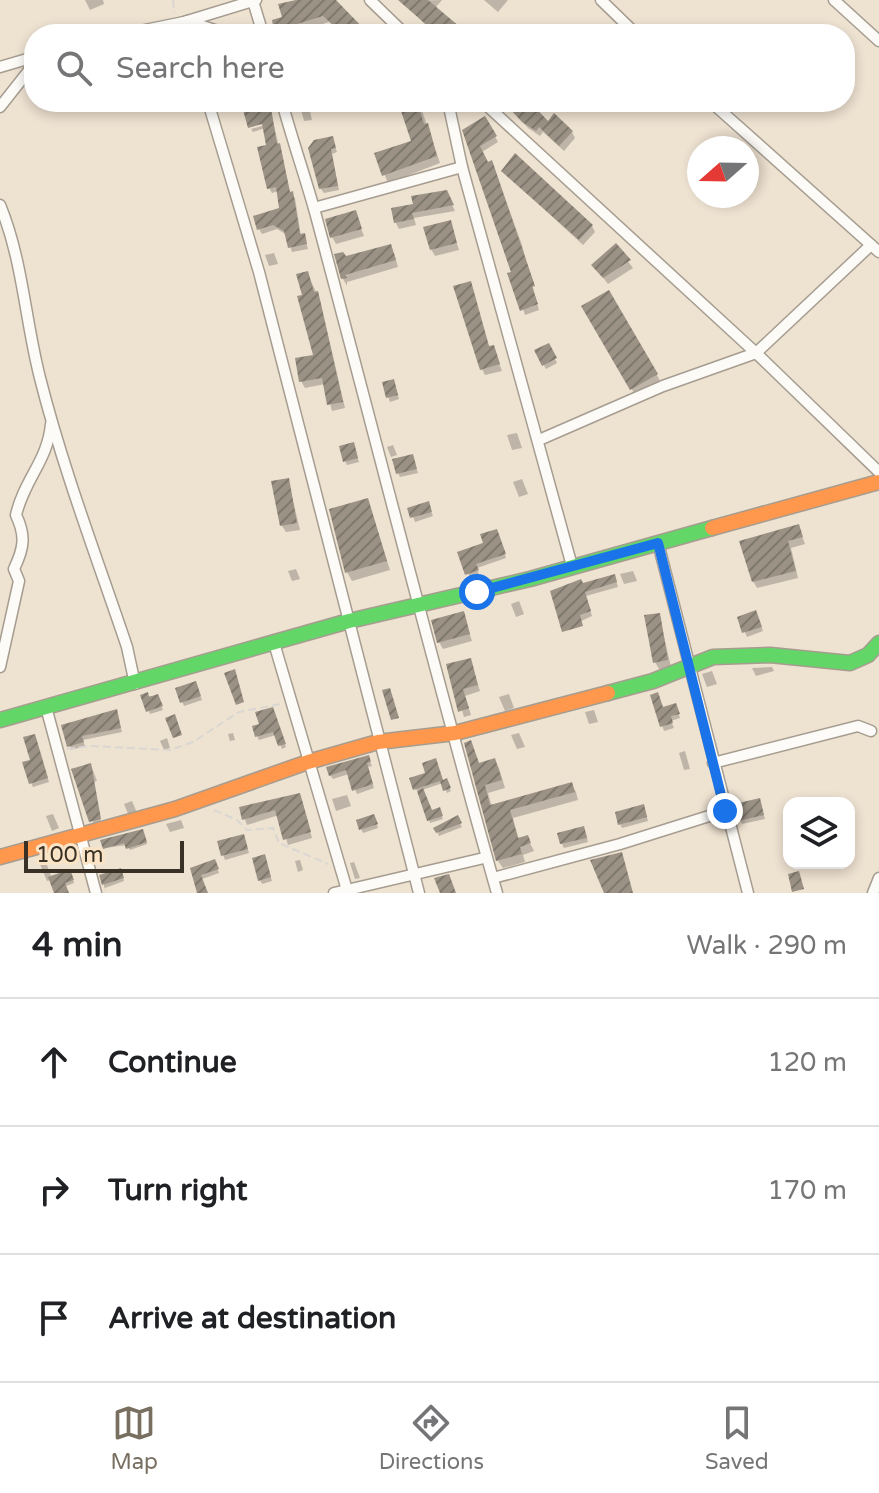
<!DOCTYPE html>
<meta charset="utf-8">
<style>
:root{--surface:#fff;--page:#f2f2f2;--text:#202124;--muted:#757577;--line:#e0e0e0;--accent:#786f61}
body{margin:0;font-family:"Varela Round",sans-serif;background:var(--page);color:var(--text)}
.controls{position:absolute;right:24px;bottom:24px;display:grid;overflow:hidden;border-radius:16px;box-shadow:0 4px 12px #0003}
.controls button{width:72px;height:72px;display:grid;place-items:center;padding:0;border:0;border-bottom:2px solid var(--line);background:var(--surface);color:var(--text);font:40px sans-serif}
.compass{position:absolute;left:687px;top:136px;width:72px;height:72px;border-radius:50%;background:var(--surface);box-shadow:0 4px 12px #0003;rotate:250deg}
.scale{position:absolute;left:24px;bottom:20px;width:160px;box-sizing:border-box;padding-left:8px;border:4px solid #393125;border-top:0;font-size:22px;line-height:28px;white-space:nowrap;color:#393125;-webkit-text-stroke:6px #fae4c5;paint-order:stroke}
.stop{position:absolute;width:24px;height:24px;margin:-18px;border:6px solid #1a73e8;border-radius:50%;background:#fff}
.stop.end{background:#1a73e8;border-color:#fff;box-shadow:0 2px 8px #0008}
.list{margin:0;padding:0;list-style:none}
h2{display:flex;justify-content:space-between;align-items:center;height:104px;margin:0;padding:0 32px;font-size:34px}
h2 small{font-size:26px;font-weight:400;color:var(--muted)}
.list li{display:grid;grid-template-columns:52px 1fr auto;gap:24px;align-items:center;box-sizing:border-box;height:128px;padding:0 32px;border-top:2px solid var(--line)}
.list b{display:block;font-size:30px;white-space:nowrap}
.list em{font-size:26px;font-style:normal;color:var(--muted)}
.icon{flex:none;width:44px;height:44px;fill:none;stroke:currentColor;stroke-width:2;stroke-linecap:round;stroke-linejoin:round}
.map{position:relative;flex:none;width:879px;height:893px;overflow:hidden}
.search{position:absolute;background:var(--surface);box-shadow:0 4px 12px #0003;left:24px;right:24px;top:24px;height:88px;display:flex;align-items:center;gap:20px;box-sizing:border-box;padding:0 28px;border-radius:32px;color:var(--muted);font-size:30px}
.sheet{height:488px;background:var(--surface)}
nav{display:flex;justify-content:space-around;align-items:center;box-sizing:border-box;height:112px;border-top:2px solid var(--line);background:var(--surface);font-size:22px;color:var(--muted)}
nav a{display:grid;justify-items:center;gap:4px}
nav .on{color:var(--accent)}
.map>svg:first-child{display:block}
</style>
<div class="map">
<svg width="879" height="893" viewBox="0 0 879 893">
<defs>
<pattern id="building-hatch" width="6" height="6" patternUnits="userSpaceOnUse" patternTransform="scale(2)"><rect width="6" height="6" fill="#9b9285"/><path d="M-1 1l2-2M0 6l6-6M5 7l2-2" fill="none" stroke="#7f786d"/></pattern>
</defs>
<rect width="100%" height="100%" fill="#eee2d1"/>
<g fill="#0003">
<polygon points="85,0 103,0 104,4 90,10"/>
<polygon points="305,0 334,0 367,34 342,34 329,22 291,34 278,34 276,30 284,19"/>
<polygon points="442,0 435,8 465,34 435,34 402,1"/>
<polygon points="484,0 508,0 498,12"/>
<polygon points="299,102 308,102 312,120 304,121"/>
<polygon points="397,102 419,102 440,163 388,183 377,155 414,142 400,103"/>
<polygon points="511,102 528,102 548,124 572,132 575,138 564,151 543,132 540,136 528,128 515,114"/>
<polygon points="269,104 290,194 295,198 301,236 304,235 308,249 292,252 287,235 277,229 262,234 259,229 281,210 278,191 272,193 269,188 265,128 253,132 251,129 272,123"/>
<polygon points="485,118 498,142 482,152 487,164 494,168 522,245 539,310 525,315 465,131"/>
<polygon points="332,138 337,152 332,154 339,190 324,193 321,189"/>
<polygon points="503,171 592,226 595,232 583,245"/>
<polygon points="449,198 455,211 414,218 416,225 399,229 396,223 393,210"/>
<polygon points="355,213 364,236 336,244 332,237"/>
<polygon points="450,222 459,250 435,256 431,249"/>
<polygon points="616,246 633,268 608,284 594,266"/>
<polygon points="274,253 278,264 269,266 265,255"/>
<polygon points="394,253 398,267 347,282 347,286 343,279 345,259"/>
<polygon points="307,273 320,300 345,408 332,411 325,384 305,388 301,381 315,357 305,296"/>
<polygon points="609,292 662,384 637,398 584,307"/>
<polygon points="548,345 557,363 546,369 536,351"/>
<polygon points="493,347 502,371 485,375 482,369 489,348"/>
<polygon points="384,384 395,385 399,399 390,402"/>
<polygon points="517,433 522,448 512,450 507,435"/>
<polygon points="353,444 359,462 347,465 345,461"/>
<polygon points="393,445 397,455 391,457 387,447"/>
<polygon points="412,456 418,473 400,477 398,473"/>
<polygon points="522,479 528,494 519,497 513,482"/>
<polygon points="288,480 300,530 286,532 282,526"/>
<polygon points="368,501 390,570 352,581 347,572"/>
<polygon points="430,508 433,516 415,522 410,509"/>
<polygon points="798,526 805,544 791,548 798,578 757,588 753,581"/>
<polygon points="499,535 506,558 477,568 479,575 470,578 460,554"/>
<polygon points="296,569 300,579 292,581 288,571"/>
<polygon points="633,571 637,581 624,584 620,574"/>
<polygon points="616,580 618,587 586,596 592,616 564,629 583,585"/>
<polygon points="519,601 524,614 516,617 511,604"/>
<polygon points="463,614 472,641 443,649 439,642"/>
<polygon points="659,615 671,667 659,669 655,662"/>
<polygon points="758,617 763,631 747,637 739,619"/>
<polygon points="470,660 480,691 465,696 471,715 464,717 449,666"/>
<polygon points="772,667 774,671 756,676 752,668"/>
<polygon points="712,671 717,684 707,687 702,674"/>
<polygon points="197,687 202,700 184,706 177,689"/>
<polygon points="509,694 514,708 505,711 499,697"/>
<polygon points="143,696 157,696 163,710 150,714"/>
<polygon points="652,696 663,709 677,709 680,718 671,721 674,728 664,731"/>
<polygon points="594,710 598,722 589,724 585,712"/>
<polygon points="116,711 122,732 83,740 85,746 71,750 63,726"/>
<polygon points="274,713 286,747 282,749 276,735 259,740 257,736 261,725"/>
<polygon points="233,733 235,740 230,741 228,734"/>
<polygon points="519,733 525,747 517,749 511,735"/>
<polygon points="167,738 170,748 164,750 160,741"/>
<polygon points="36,741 49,782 33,787 31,783"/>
<polygon points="470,743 480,765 494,760 499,768 505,788 488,793 492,807 571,784 576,792 578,800 513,818 519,840 527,837 534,851 523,855 525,862 503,868 498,861 466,744"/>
<polygon points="685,751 690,769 684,770 679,753"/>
<polygon points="370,762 372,766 368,767 374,788 357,794 349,774 333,779 330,775"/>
<polygon points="91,765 97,781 93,782 101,823 93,825"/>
<polygon points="428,774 446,781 451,791 447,793 443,783 422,790 432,812 439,810 443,819 430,823 419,791 414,789"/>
<polygon points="347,795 351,806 336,811 332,799"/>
<polygon points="302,800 312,838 288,845 279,815 247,825 241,809"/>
<polygon points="132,801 137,813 129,816 124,804"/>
<polygon points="761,804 765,819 742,824 740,820"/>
<polygon points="645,810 648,821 622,828 620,824"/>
<polygon points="53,814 59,828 52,831 46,816"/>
<polygon points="457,818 462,827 439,836 436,829"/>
<polygon points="181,820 184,828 170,832 166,824"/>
<polygon points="376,820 378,828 363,833 361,829"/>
<polygon points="586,833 588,842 564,848 562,844 559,835"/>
<polygon points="144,834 147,844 130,850 127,845 105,848"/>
<polygon points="245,841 249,853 225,860 219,843"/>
<polygon points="45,860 52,878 71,875 74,883 66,886 68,893 56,893 51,880 47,881 39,862"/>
<polygon points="266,861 272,881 262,884 260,880"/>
<polygon points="295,861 300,860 303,870 298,872"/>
<polygon points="354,862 360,878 355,879 350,863"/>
<polygon points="216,865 219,873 202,879 207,893 199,893 192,869"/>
<polygon points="122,873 124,881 105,888 106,893 101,875"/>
</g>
<g fill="url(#building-hatch)">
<polygon points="296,0 336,0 369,34 343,34 323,16 274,31 272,20 282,17 278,4"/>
<polygon points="398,0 428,0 460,27 454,34 437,34"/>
<polygon points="270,102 277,144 280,143 290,192 293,191 300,234 305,233 307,244 288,248 284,231 273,225 257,230 253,216 279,208 276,187 267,189 257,147 266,145 262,124 248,128 243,110"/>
<polygon points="398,102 417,102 424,124 428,123 437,156 382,176 374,153 411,141"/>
<polygon points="516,102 530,102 548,121 554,113 573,131 559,146 539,127 536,131 522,122 509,108"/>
<polygon points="485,116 497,136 480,146 488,162 492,160 535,286 532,287 538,304 520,311 507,273 511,272 462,130"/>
<polygon points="333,136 336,148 331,149 338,186 319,189 308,148 314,140"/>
<polygon points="515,153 593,225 579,240 501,171"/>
<polygon points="447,190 454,205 412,213 414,219 394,223 391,208 413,204 411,196"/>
<polygon points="356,210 362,229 330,238 325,219"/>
<polygon points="451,220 457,243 430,250 423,227"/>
<polygon points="616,243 631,260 603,278 591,265"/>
<polygon points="391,244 396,260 345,275 347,278 341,279 334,254 343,252 346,256"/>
<polygon points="308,271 314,292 318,291 343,402 327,405 322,378 299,382 295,358 313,355 297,296 302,295 296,274"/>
<polygon points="471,281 489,346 494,345 500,364 480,370 453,286"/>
<polygon points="609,290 658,374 630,390 581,306"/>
<polygon points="549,343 557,358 542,366 534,350"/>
<polygon points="394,379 398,395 386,398 382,382"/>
<polygon points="354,442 358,458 343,462 339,446"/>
<polygon points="413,454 417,469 396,474 392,459"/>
<polygon points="289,478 297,523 280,526 271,481"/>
<polygon points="368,498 387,561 345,573 329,509"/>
<polygon points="429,501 432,512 410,518 407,508"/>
<polygon points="799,524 803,537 788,541 796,571 752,582 739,541"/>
<polygon points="497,529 506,554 476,564 479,570 465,575 457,552 483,543 480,534"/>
<polygon points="615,574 617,582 585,592 591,611 580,615 583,626 562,632 550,591 581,579 583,583"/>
<polygon points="756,610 762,627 742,633 737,617"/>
<polygon points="464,611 470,634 437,643 431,620"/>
<polygon points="660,613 668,660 653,663 644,615"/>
<polygon points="471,658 478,685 463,689 469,708 458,712 446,664"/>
<polygon points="235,669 244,702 236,705 224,673"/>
<polygon points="196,681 201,696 180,703 175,688"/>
<polygon points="390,688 399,718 391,720 382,690"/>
<polygon points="148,692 149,697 158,694 163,706 146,712 140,695"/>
<polygon points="658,692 663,707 676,703 680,714 671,716 673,723 660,727 650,695"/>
<polygon points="273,707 286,744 278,746 273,732 255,737 252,726 259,724 255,712"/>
<polygon points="117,709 121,728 82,736 84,742 67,747 61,725"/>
<polygon points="175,714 182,735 173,738 165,718"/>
<polygon points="35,734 48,778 29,784 22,762 30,760 23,737"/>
<polygon points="471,740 479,763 495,758 502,780 485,785 490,805 572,782 575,792 510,810 518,838 528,835 531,843 520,847 522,854 496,861 464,743"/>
<polygon points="369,755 371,762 367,763 373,784 352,791 346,770 329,776 326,767"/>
<polygon points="436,758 443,780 447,778 451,788 443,791 440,781 413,790 409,778 425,773 422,763"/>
<polygon points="91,763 101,819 89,822 71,769"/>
<polygon points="423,788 432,810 440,807 443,816 427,821 417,791"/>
<polygon points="300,793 311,832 283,840 275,810 242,820 239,807"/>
<polygon points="760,798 764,815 738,821 734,804"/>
<polygon points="644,804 647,817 618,825 615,812"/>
<polygon points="374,814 378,824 359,830 356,820"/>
<polygon points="458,815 462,823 436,833 433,828"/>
<polygon points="584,826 587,838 560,844 557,833"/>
<polygon points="143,829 147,842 126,849 124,843 103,849 100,840"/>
<polygon points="244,834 248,849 221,856 217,841"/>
<polygon points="622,852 633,893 604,893 590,860"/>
<polygon points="265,854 271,877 258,881 252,858"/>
<polygon points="215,859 219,869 201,875 208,893 197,893 190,868"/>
<polygon points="121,868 124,878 102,885 99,875"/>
<polygon points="70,869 74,880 65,883 69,893 54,893 48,877"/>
<polygon points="799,871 804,889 792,892 788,874"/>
<polygon points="449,874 456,893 440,893 434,878"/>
</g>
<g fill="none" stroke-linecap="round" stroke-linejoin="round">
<defs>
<g id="street">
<polyline points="370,0 405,34"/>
<polyline points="601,0 636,34"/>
<polyline points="834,0 879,41"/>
<polyline points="253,1 263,34"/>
<polyline points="187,21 227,34"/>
<polyline points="184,22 187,34"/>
<polyline points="125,34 184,22 256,0"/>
<polyline points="0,67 34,57"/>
<polyline points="208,102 259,272 419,893"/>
<path d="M282 102C292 139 305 176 315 212 376 439 433 668 497 893"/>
<polyline points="448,102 462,167 572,566"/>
<polyline points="483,102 756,353 879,472"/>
<polyline points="711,102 879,252"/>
<polyline points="0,107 34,64"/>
<path d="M0 205C23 261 25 320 40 378 63 469 97 558 127 647L135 684"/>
<polyline points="314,208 462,167"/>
<polyline points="539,440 663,386 756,353 871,245"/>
<polyline points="658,543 748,893"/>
<polyline points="274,643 347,890"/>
<path d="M0 667 19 581 14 569C24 548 26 536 16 515 24 480 48 460 51 424"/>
<polyline points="46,707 96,893"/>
<polyline points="713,763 858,726 871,731"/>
<polyline points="493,878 620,844 725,811"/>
<polyline points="334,893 484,858"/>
<polyline points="873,893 879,878"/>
</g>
<g id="fast">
<polyline points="608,693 653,681 713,657 770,655 850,663 868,655 879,643"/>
<polyline points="0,720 349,621 530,579 712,528"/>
</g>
<g id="slow">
<polyline points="712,528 879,482"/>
<polyline points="0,857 175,809 308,762 378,742 455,733 608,693"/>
</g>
</defs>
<use href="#street" stroke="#a69d90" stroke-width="13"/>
<use href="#fast" stroke="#a69d90" stroke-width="17"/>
<use href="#slow" stroke="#a69d90" stroke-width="17"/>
<g stroke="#dad7d2" stroke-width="2" stroke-dasharray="8 4" stroke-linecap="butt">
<polyline points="173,0 174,13"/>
<polyline points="67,749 91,746 170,750 193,742 239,712 281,704"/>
<polyline points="214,810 237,820 247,830 273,828 279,843 328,864"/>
</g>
<use href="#street" stroke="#fcfbf8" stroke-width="10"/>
<use href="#fast" stroke="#63d668" stroke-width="14"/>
<use href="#slow" stroke="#ff974d" stroke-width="14"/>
</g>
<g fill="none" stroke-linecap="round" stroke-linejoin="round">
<polyline stroke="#1a73e8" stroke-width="10" points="477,592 658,543 725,811"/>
</g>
</svg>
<div class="controls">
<button><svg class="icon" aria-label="layers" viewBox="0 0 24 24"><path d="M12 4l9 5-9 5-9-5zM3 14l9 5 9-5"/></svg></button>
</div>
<svg class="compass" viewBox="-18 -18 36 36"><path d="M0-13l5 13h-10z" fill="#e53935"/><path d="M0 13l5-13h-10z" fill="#757577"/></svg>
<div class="scale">100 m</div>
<div class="stop" style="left:477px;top:592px"></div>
<div class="stop end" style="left:725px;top:811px"></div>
<div class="search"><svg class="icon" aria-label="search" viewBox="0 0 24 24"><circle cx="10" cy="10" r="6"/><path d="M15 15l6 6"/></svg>Search here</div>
</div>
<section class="sheet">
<h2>4 min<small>Walk · 290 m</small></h2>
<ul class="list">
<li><svg class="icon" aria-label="ahead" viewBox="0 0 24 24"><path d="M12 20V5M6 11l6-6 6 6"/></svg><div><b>Continue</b></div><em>120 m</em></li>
<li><svg class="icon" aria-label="right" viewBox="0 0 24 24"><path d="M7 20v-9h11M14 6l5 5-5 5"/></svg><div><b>Turn right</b></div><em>170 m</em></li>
<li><svg class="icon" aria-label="arrive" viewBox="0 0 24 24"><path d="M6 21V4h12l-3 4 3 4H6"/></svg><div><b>Arrive at destination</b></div></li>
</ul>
</section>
<nav>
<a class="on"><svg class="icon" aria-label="map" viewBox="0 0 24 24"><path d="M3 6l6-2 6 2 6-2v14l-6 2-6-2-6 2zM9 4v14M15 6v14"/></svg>Map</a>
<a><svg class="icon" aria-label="directions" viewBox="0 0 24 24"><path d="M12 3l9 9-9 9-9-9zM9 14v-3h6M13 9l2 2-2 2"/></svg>Directions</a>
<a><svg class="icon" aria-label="saved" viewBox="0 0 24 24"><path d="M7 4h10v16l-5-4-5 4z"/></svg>Saved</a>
</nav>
